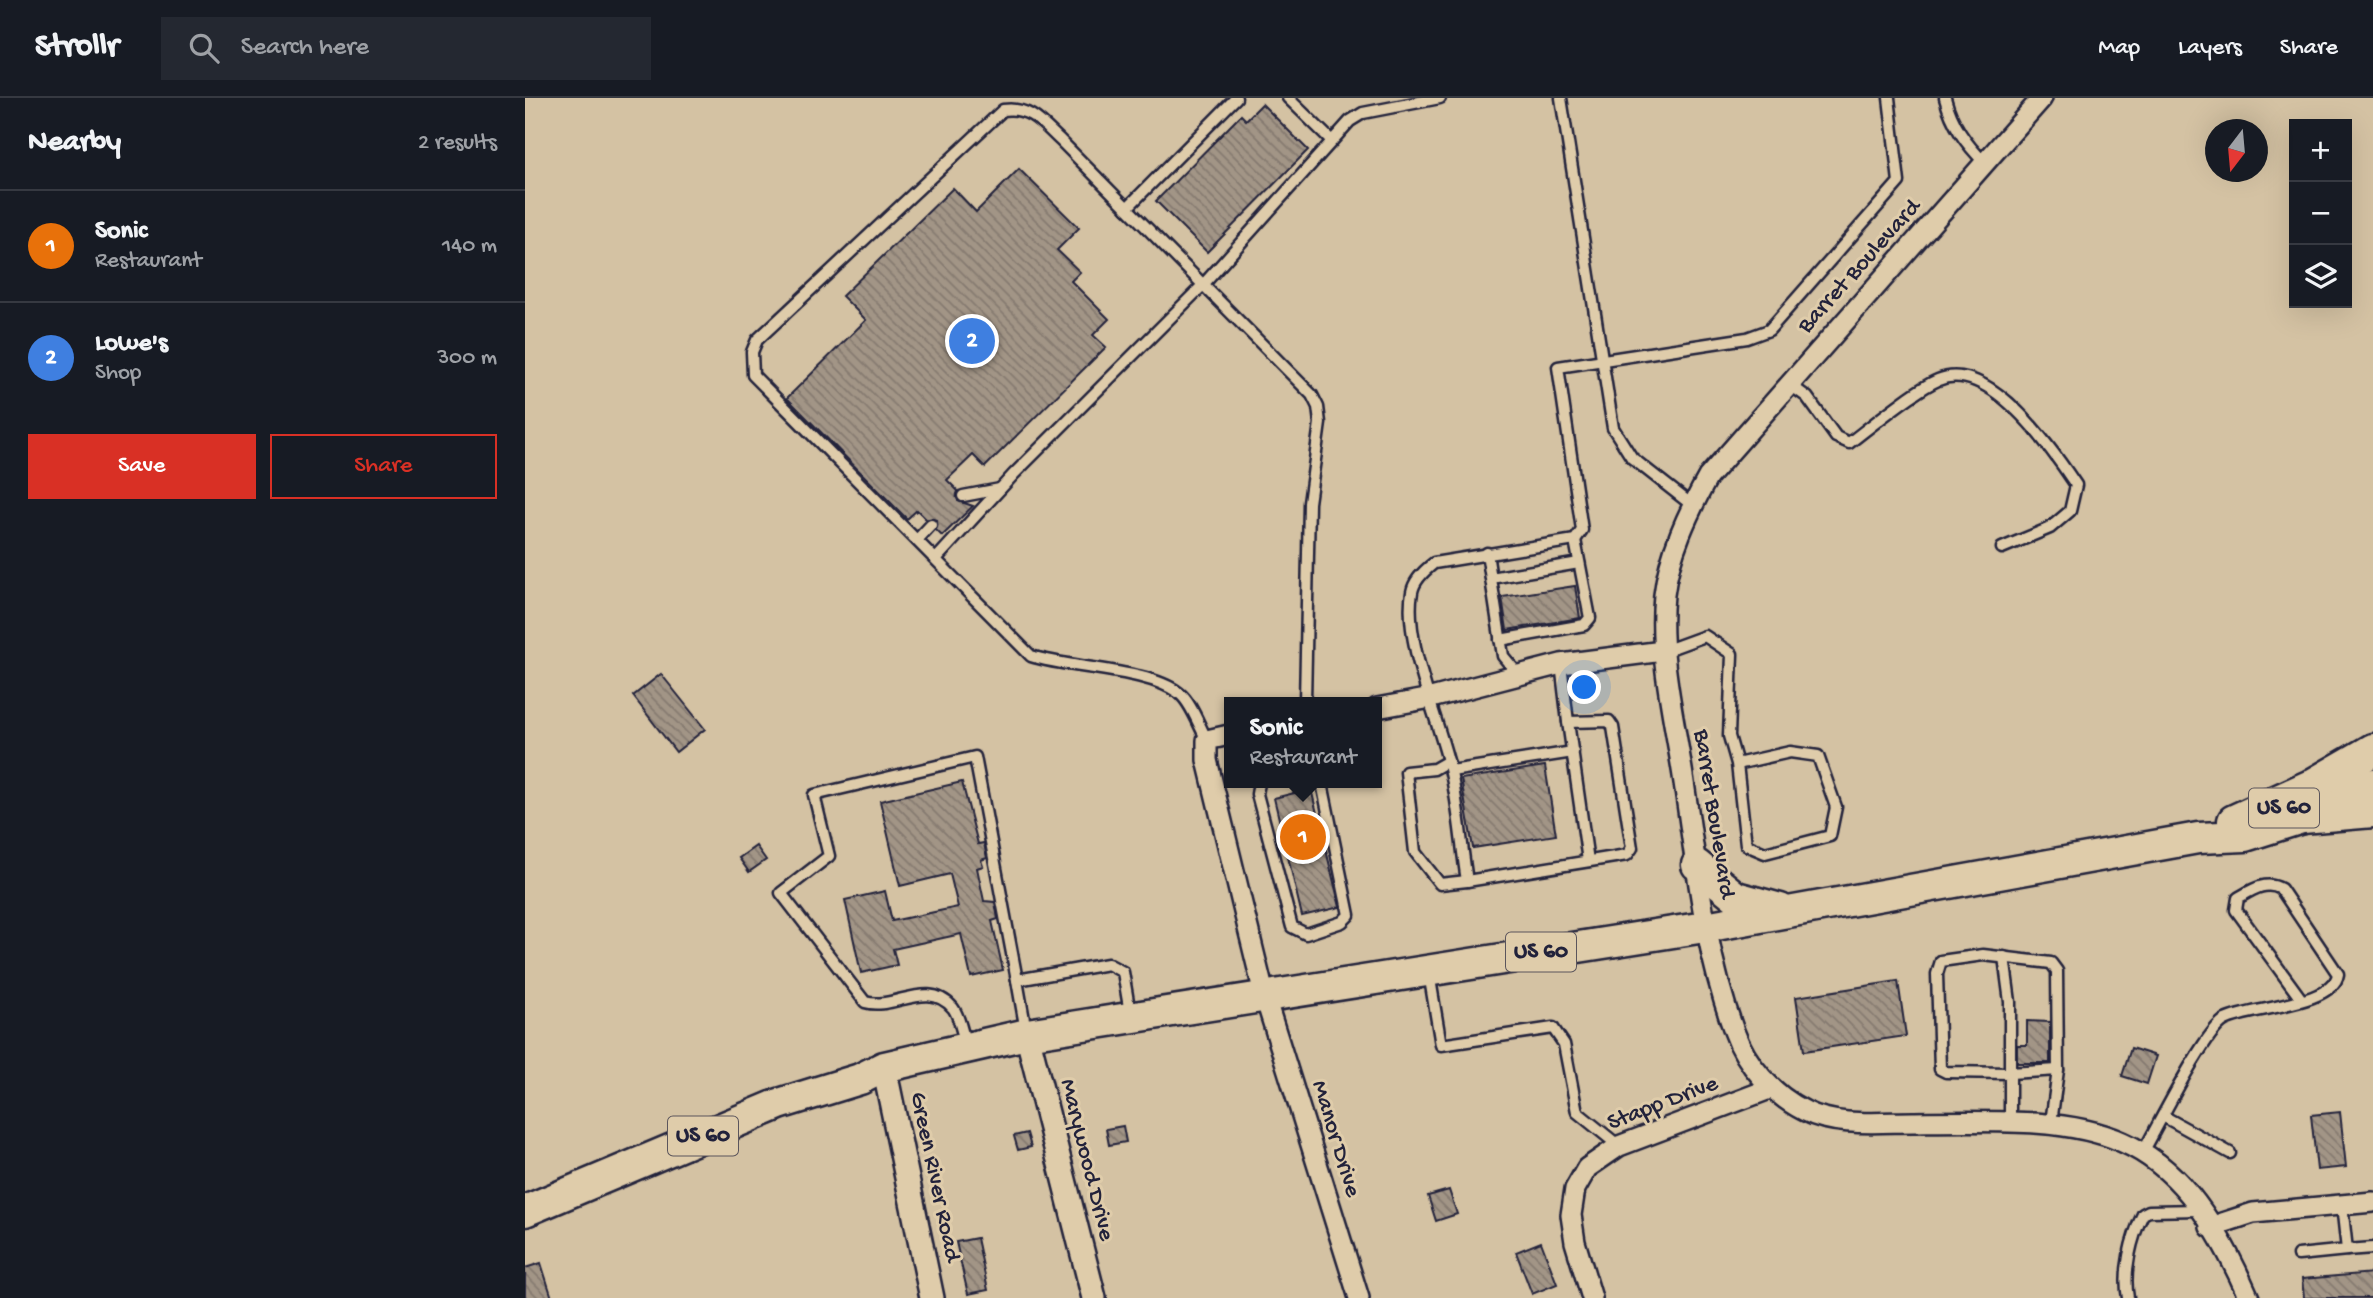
<!DOCTYPE html>
<html lang="en">
<head>
<meta charset="utf-8">
<style>
	:root { --surface:#171b24; --page:#242831; --text:#f1f3f6; --muted:#9ea1a6; --line:#363941; --accent:#d93025 }
	body { margin:0; font-family:"Gochi Hand",sans-serif; background:var(--page); color:var(--text) }
	.controls { position:absolute; right:21px; top:21px; display:grid; overflow:hidden; border-radius:0px; box-shadow:0 7px 28px #0002 }
	.controls button { width:63px; height:63px; display:grid; place-items:center; padding:0; border:0; border-bottom:2px solid var(--line); background:var(--surface); color:var(--text); font:35px sans-serif }
	.compass { position:absolute; left:1680px; top:21px; width:63px; height:63px; border-radius:50%; background:var(--surface); box-shadow:0 7px 28px #0002; rotate:196deg }
	.you { position:absolute; left:1060px; top:590px; width:24px; height:24px; margin:-18px; border:5px solid #fff; border-radius:50%; background:#1a73e8; box-shadow:0 0 0 10px #1a73e833 }
	.badge { display:grid; place-items:center; width:46px; height:46px; border-radius:50%; background:var(--accent); color:#fff; font-size:23px; font-weight:700 }
	.pin { position:absolute; translate:-50% -50%; border:4px solid #fff; box-shadow:0 2px 7px #0006 }
	.popup { position:absolute; left:699px; top:599px; width:158px; height:91px; box-sizing:border-box; display:grid; place-content:center; border-radius:0px; background:var(--surface); filter:drop-shadow(0 2px 5px #0005); font-size:23px; white-space:nowrap; color:var(--muted) }
	.popup b { font-size:26px; color:var(--text) }
	.popup::after { content:''; position:absolute; left:50%; top:100%; margin-left:-14px; border:14px solid transparent; border-top-color:var(--surface) }
	.list { margin:0; padding:0; list-style:none }
	h2 { display:flex; justify-content:space-between; align-items:center; height:91px; margin:0; padding:0 28px; font-size:30px }
	h2 small { font-size:23px; font-weight:400; color:var(--muted) }
	.list li { display:grid; grid-template-columns:46px 1fr auto; gap:21px; align-items:center; box-sizing:border-box; height:112px; padding:0 28px; border-top:2px solid var(--line) }
	.list b { display:block; font-size:26px; white-space:nowrap }
	.list p { margin:0; font-size:23px; white-space:nowrap; color:var(--muted) }
	.list em { font-size:23px; font-style:normal; color:var(--muted) }
	.actions { display:flex; gap:14px; padding:21px 28px }
	.actions a { flex:1; padding:16px 0; border:2px solid var(--accent); border-radius:0px; text-align:center; font-size:24px; color:var(--accent) }
	.actions .main { background:var(--accent); color:#fff }
	.icon { flex:none; width:38px; height:38px; fill:none; stroke:currentColor; stroke-width:2; stroke-linecap:round; stroke-linejoin:round }
	.map { position:relative; flex:none; width:1848px; height:1200px; overflow:hidden }
	header { display:flex; align-items:center; gap:42px; box-sizing:border-box; height:98px; padding:0 35px; background:var(--surface); border-bottom:2px solid var(--line) }
	header strong { font-size:33px }
	nav { display:flex; gap:38px; margin-inline-start:auto; font-size:24px }
	.search { width:490px; height:63px; background:var(--page); display:flex; align-items:center; gap:18px; box-sizing:border-box; padding:0 24px; border-radius:0px; color:var(--muted); font-size:26px }
	main { display:flex }
	aside { flex:1; background:var(--surface) }
	.map>svg:first-child { display:block }
</style>
</head>
<body>
<header>
<strong>Strollr</strong>
<div class="search"><svg class="icon" aria-label="search" viewBox="0 0 24 24"><circle cx="10" cy="10" r="6"/><path d="M15 15l6 6"/></svg>Search here</div>
<nav><a>Map</a><a>Layers</a><a>Share</a></nav>
</header>
<main>
<aside>
<h2>Nearby<small>2 results</small></h2>
<ul class="list">
<li><span class="badge" style="background:#e8710a">1</span><div><b>Sonic</b><p>Restaurant</p></div><em>140 m</em></li>
<li><span class="badge" style="background:#3f7fe0">2</span><div><b>Lowe's</b><p>Shop</p></div><em>300 m</em></li>
</ul>
<div class="actions"><a class="main">Save</a><a>Share</a></div>
</aside>
<div class="map">
<svg width="1848" height="1200" viewBox="0 0 1848 1200">
	<defs>
		<pattern id="building-back-hatch" width="6" height="6" patternUnits="userSpaceOnUse" patternTransform="scale(1.75)"><rect width="6" height="6" fill="#a29586"/><path d="M-1 5l2 2M0 0l6 6M5-1l2 2" fill="none" stroke="#84796f"/></pattern>
	</defs>
	<rect width="100%" height="100%" fill="#d4c2a3"/>
	<filter id="ink" filterUnits="userSpaceOnUse"><feTurbulence type="fractalNoise" baseFrequency=".0143" numOctaves="2"/><feDisplacementMap in="SourceGraphic" scale="14" xChannelSelector="R" yChannelSelector="G"/><feConvolveMatrix kernelMatrix="1 2 1 2 8 2 1 2 1" color-interpolation-filters="sRGB"/></filter>
	<g filter="url(#ink)">
		<g fill="url(#building-back-hatch)" stroke="#22223b" stroke-width="2">
			<path d="M737 6 783 52 682 154 631 103 716 17 721 22Z"/>
			<path d="M494 71 554 130 532 152 555 174 546 183 584 221 568 237 581 249 460 369 448 357 422 382 433 393V403L448 408 417 438 411 432 412 422 401 421 392 412 382 421 262 300 341 222 317 198 428 90 451 114Z"/>
			<path d="M1050 488 1055 520 982 532 977 499Z"/>
			<path d="M136 576 180 631 151 654 108 598Z"/>
			<path d="M1020 668 1031 737 948 750 936 681Z"/>
			<path d="M437 684 453 746 459 745 462 760 456 762 458 768 452 770 459 803 470 804 473 821 467 823 478 872 446 879 436 836 368 851 372 867 336 875 320 802 360 793 367 823 433 809 425 776 375 788 355 703Z"/>
			<path d="M786 691 815 809 777 818 749 700Z"/>
			<path d="M231 748 241 762 224 774 214 760Z"/>
			<path d="M1373 883 1381 938 1279 953 1271 899Z"/>
			<path d="M1502 923 1525 924V965H1492V947H1502Z"/>
			<path d="M1606 950 1631 958 1622 986 1597 978Z"/>
			<path d="M1815 1014 1821 1069 1792 1072 1786 1017Z"/>
			<path d="M598 1028 601 1044 584 1047 581 1031Z"/>
			<path d="M502 1035 506 1049 493 1052 489 1038Z"/>
			<path d="M924 1092 932 1116 911 1123 903 1098Z"/>
			<path d="M452 1140 463 1192 443 1196 431 1144Z"/>
			<path d="M1016 1144 1032 1186 1007 1196 991 1154Z"/>
			<path d="M16 1165 27 1200H0V1170Z"/>
			<path d="M1848 1175V1200H1779L1777 1181Z"/>
		</g>
		<g fill="none" stroke-linecap="round" stroke-linejoin="round">
			<g stroke="#22223b" stroke-width="15">
				<g id="service">
					<path d="M763 0 807 43"/>
					<path d="M1036 0 1088 330 1107 360 1167 407"/>
					<path d="M1420 0C1427 27 1441 46 1460 65"/>
					<path d="M602 110 711 0"/>
					<path d="M1264 286 1282 299 1311 339 1324 345C1345 329 1391 291 1413 282 1464 260 1527 351 1551 387L1545 413 1525 430 1477 450"/>
					<path d="M438 398 475 391"/>
					<path d="M392 442 406 427"/>
					<path d="M962 455 978 558 992 575"/>
					<path d="M411 461 489 376 677 188 825 23 838 15 915 0"/>
					<path d="M966 480 1054 465"/>
					<path d="M975 542 1059 527 1065 520 1050 442"/>
					<path d="M1139 553 1180 538 1207 556 1204 638 1212 666 1221 747 1240 755 1305 738 1311 709 1293 658 1265 654 1212 666"/>
					<path d="M1036 566 1043 624 1084 623 1088 629 1107 750 1102 757 942 783C936 746 934 708 925 671 914 622 878 543 887 494 889 482 900 472 909 465L1050 442 1057 432 1033 269 1222 240 1244 232 1374 84 1364 0"/>
					<path d="M1043 624 1063 763"/>
					<path d="M682 642C674 628 666 604 654 595 623 571 546 571 506 558L228 277 227 254 232 242 478 12C504 8 517 25 535 42L787 297 793 309 795 325 784 405 780 604"/>
					<path d="M923 663 909 671 881 674 890 754 915 786 942 783"/>
					<path d="M926 673 1048 654"/>
					<path d="M734 685 732 696 767 829 781 836 817 824 824 817 797 685"/>
					<path d="M1479 859 1485 904V975L1533 972"/>
					<path d="M904 875 916 947 1028 930 1039 946 1052 1014 1094 1048"/>
					<path d="M501 933 492 882 583 866 598 874 605 915"/>
					<path d="M441 946C437 936 435 919 428 910 403 880 369 913 340 904L256 795 304 758 289 697 450 659 492 882"/>
					<path d="M1638 1018 1705 1055"/>
					<path d="M1485 1023V975L1421 974 1415 971 1412 876 1416 863 1458 857 1526 865 1532 873 1533 972 1526 1025"/>
					<path d="M1618 1054C1632 1030 1680 932 1700 922 1725 909 1808 908 1813 876L1756 791C1741 782 1727 792 1713 800L1711 812 1776 901"/>
					<path d="M1822 1152 1848 1150"/>
					<path d="M1773 1157 1822 1152 1817 1107"/>
					<path d="M1603 1200C1598 1174 1606 1140 1618 1116L1624 1113 1674 1112"/>
				</g>
			</g>
			<g stroke="#22223b" stroke-width="24">
				<g id="minor">
					<path d="M1517 0 1183 379C1163 415 1144 455 1139 497 1133 557 1149 619 1158 678 1171 763 1179 851 1209 933 1221 967 1248 997 1280 1013 1311 1029 1354 1024 1388 1024 1568 1022 1644 1016 1724 1200"/>
					<path d="M852 610 906 600 1036 566 1138 553"/>
					<path d="M704 637 682 642V662L739 896 834 1200"/>
					<path d="M1685 1129 1728 1115 1848 1104"/>
					<path d="M1067 1200 1050 1144 1046 1117 1050 1091 1062 1070 1094 1048 1247 990"/>
				</g>
			</g>
			<g stroke="#22223b" stroke-width="28">
				<g id="tertiary">
					<path d="M502 936 569 1200"/>
					<path d="M359 969 407 1200"/>
				</g>
			</g>
			<g stroke="#22223b" stroke-width="35">
				<g id="primary">
					<path d="M1774 706 1848 686"/>
					<path d="M1172 767 1211 799 1255 811"/>
					<path d="M0 1113 254 1006 335 981 359 969 502 936 1180 829 1673 740 1720 738 1802 712"/>
				</g>
			</g>
			<g stroke="#22223b" stroke-width="37">
				<g id="trunk">
					<path d="M1777 719 1848 713"/>
					<path d="M1709 723 1786 688 1848 652"/>
				</g>
			</g>
			<use href="#service" stroke="#dfccaa" stroke-width="10"/>
			<use href="#minor" stroke="#dfccaa" stroke-width="19"/>
			<use href="#tertiary" stroke="#dfccaa" stroke-width="23"/>
			<use href="#primary" stroke="#dfccaa" stroke-width="30"/>
			<use href="#trunk" stroke="#dfccaa" stroke-width="32"/>
		</g>
	</g>
	<g text-anchor="middle" dominant-baseline="central" stroke-width="6" stroke-linejoin="round" paint-order="stroke">
		<g fill="#dfccaa" stroke="#5b555c" stroke-width="2">
			<rect x="1724" y="690.5" width="70" height="39" rx="5"/>
			<rect x="981" y="834.5" width="70" height="39" rx="5"/>
			<rect x="143" y="1018.5" width="70" height="39" rx="5"/>
		</g>
		<g font-size="23" font-weight="bold" fill="#22223b">
			<text x="1759" y="710">US 60</text>
			<text x="1016" y="854">US 60</text>
			<text x="178" y="1038">US 60</text>
		</g>
		<g font-size="24" fill="#22223b" stroke="#dfccaa">
			<text transform="translate(1335 169) rotate(-48)">Barret Boulevard</text>
			<text transform="translate(1188 716) rotate(81)">Barret Boulevard</text>
			<text transform="translate(1138 1006) rotate(-21)">Stapp Drive</text>
			<text transform="translate(810 1041) rotate(73)">Manor Drive</text>
			<text transform="translate(561 1062) rotate(76)">Marywood Drive</text>
			<text transform="translate(409 1079) rotate(78)">Green River Road</text>
		</g>
	</g>
</svg>
<div class="controls">
<button>+</button>
<button>−</button>
<button><svg class="icon" aria-label="layers" viewBox="0 0 24 24"><path d="M12 4l9 5-9 5-9-5zM3 14l9 5 9-5"/></svg></button>
</div>
<svg class="compass" viewBox="-18 -18 36 36"><path d="M0-13l5 13h-10z" fill="#e53935"/><path d="M0 13l5-13h-10z" fill="#9ea1a6"/></svg>
<div class="you"></div>
<div class="pin badge" style="left:778px;top:739px;background:#e8710a">1</div>
<div class="popup"><b>Sonic</b>Restaurant</div>
<div class="pin badge" style="left:447px;top:243px;background:#3f7fe0">2</div>
</div>
</main>
</body>
</html>
